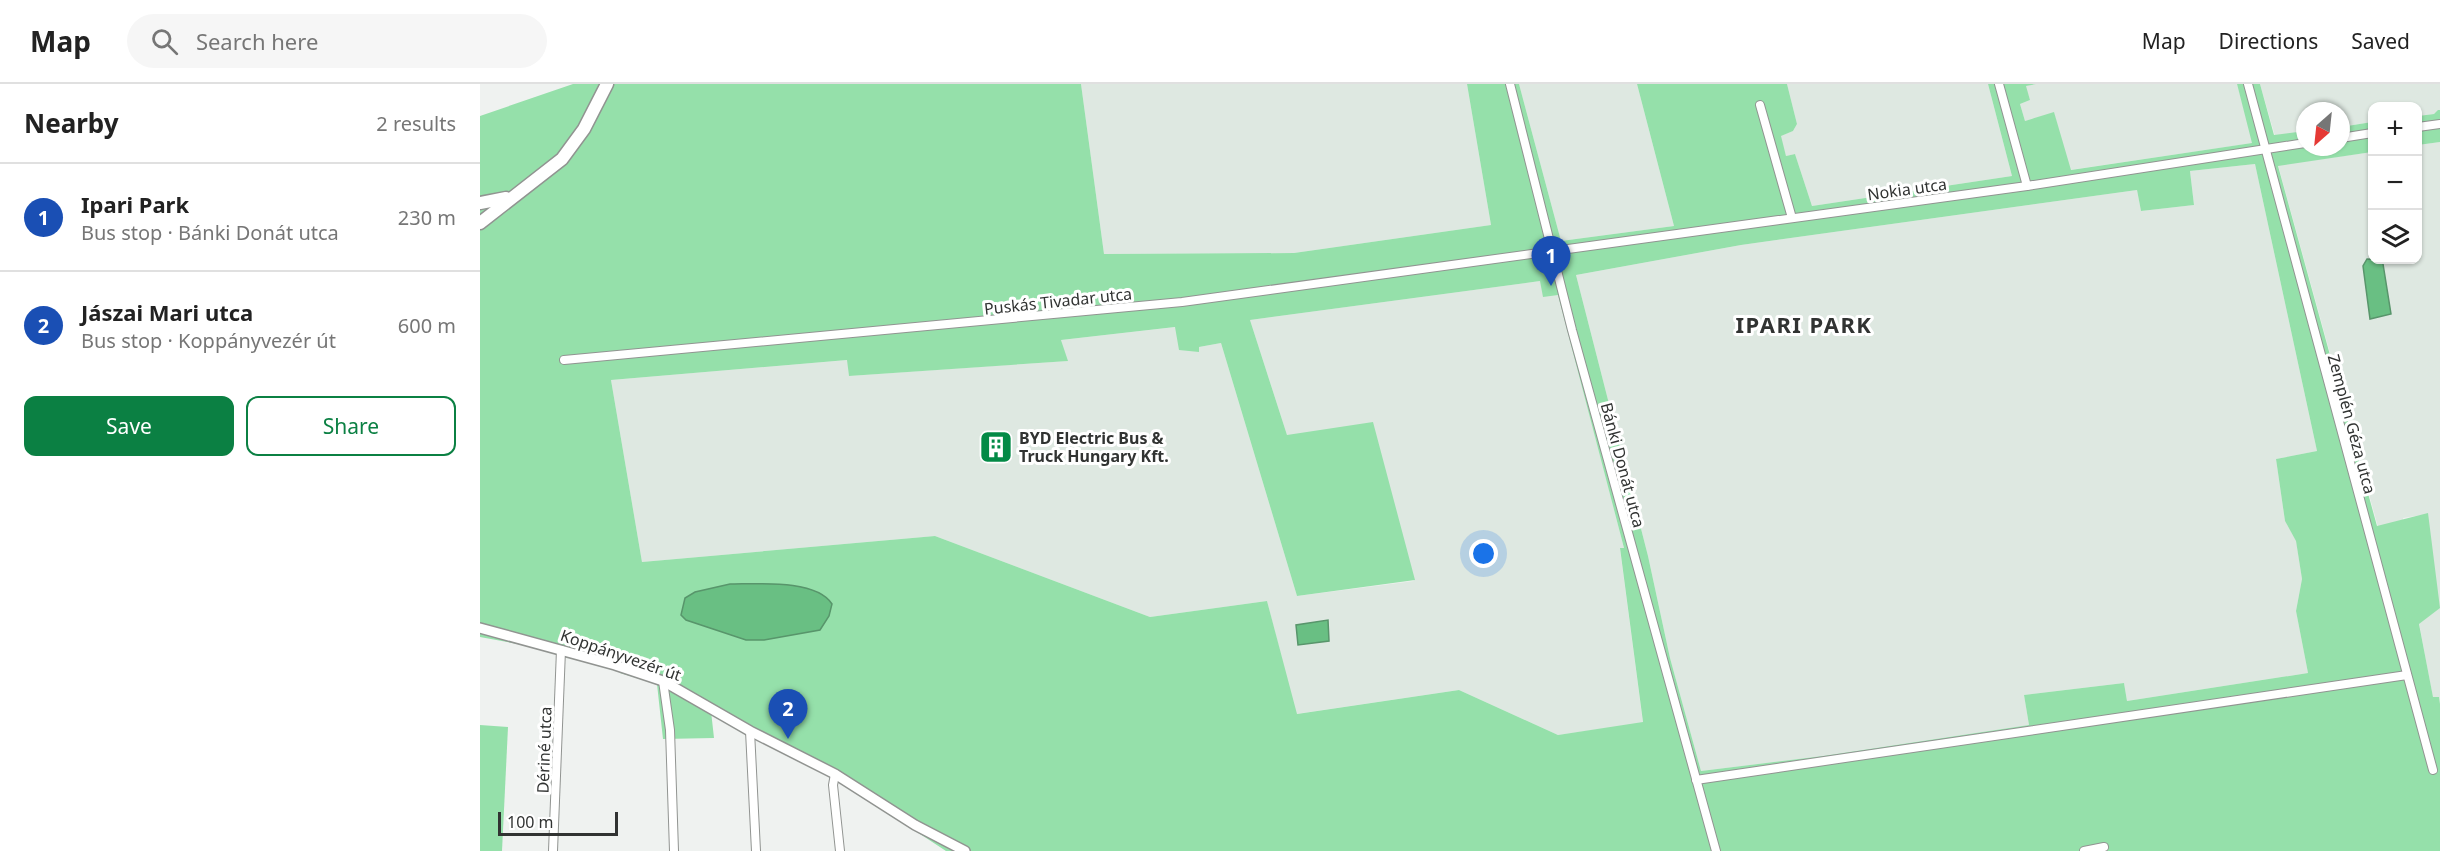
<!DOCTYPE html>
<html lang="en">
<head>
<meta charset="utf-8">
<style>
	:root { --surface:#fff; --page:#f6f6f6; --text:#222; --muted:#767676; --line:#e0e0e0; --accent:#0b8043 }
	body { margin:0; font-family:"Noto Sans",sans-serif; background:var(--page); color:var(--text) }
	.controls { position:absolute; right:18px; top:18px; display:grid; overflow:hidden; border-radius:12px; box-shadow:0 2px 4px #0004 }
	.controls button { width:54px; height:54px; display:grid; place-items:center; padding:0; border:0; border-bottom:2px solid var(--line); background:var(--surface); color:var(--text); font:30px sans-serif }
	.compass { position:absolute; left:1816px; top:18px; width:54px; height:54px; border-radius:50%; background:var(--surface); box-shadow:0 2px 4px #0004; rotate:207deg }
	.scale { position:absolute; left:18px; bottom:15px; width:120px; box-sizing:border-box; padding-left:6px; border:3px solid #313332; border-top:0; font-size:16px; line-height:21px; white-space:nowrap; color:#313332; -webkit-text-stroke:4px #fff; paint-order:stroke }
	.you { position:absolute; left:1004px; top:470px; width:21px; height:21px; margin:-15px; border:4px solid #fff; border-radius:50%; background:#1a73e8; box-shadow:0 0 0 9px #1a73e833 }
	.badge { display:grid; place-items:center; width:39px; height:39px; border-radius:50%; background:var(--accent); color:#fff; font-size:20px; font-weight:700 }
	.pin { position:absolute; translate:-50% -50px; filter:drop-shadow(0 2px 3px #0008) }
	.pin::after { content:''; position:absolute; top:32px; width:21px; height:18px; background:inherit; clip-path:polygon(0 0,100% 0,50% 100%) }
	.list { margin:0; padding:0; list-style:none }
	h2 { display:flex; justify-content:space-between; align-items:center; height:78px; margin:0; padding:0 24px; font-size:26px }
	h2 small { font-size:20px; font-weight:400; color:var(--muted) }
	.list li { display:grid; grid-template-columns:39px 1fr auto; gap:18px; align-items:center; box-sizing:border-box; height:108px; padding:0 24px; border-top:2px solid var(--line) }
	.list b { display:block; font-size:22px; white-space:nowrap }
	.list p { margin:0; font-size:20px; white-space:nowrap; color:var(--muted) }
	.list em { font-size:20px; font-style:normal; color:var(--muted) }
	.actions { display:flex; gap:12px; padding:18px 24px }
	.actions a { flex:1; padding:14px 0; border:2px solid var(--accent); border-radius:12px; text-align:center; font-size:21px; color:var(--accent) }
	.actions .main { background:var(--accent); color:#fff }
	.icon { flex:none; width:33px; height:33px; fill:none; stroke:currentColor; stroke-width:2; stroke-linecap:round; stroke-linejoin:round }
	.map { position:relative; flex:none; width:1960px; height:767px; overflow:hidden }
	header { display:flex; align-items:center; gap:36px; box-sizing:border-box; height:84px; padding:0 30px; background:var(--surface); border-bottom:2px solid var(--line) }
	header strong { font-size:28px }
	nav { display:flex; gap:33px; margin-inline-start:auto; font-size:21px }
	.search { width:420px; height:54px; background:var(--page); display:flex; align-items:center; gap:15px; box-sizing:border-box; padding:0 21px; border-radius:33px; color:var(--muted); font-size:22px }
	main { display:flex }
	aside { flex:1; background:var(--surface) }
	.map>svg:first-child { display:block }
</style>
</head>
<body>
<header>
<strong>Map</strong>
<div class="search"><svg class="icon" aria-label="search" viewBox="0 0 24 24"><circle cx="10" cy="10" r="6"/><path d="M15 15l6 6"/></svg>Search here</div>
<nav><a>Map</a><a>Directions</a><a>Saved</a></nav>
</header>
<main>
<aside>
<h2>Nearby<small>2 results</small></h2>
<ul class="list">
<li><span class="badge" style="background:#1a4fb4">1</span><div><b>Ipari Park</b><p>Bus stop · Bánki Donát utca</p></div><em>230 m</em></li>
<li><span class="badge" style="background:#1a4fb4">2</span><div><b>Jászai Mari utca</b><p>Bus stop · Koppányvezér út</p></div><em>600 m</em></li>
</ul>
<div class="actions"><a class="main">Save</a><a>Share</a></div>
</aside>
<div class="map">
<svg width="1960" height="767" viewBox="0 0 1960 767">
	<rect width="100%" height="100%" fill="#eff2f0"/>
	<g fill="#dee8e1">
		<path d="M601 0H987L1011 141 814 169 624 170Z"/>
		<path d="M1039 0H1157L1194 142 1081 157Z"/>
		<path d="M1307 0H1508L1532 92 1332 122 1315 70 1306 72 1300 52 1313 47 1317 40Z"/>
		<path d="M1556 0H1757L1773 59 1590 86 1574 29 1545 37 1540 20 1550 16 1545 2Z"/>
		<path d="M1780 0H1960V26L1954 30 1938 32V22H1892V38L1861 43V27H1825V47L1795 52Z"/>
		<path d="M1960 58V620L1959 613 1953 614 1939 539 1948 430 1923 434V438L1898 443 1798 81 1892 68V176H1938V61Z"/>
		<path d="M1775 80 1837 367 1796 375 1805 437 1816 456 1822 495 1816 527 1828 589 1647 617 1644 599 1544 611 1549 641 1343 672 1221 687 1190 574 1168 472 1096 191 1261 161 1657 106 1661 127 1714 121 1710 87Z"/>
		<path d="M1060 197 1078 210 1144 464 1140 465 1163 639 1078 651 979 606 816 630 787 517 670 533 455 452 162 478 131 296 368 276 369 292 587 277 581 256 696 243 719 267V263L741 259 817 512 934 497 807 351 770 236Z"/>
	</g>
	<g fill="#95e0aa" fill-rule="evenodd">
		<path d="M93 0H601L624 170 814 169 1011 141 987 0H1039L1081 157 1194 142 1157 0H1307L1317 40 1313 47 1301 52 1306 72 1315 70 1332 122 1532 92 1508 0H1556L1546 2 1550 16 1540 20 1545 37 1574 28 1591 86 1772 59 1757 0H1780L1794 51 1825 47V63H1861V43L1892 38V68L1798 82 1897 442 1948 429 1960 524 1939 540 1953 613H1959L1960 620V767H466L362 699 264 649 231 627 234 654 183 655 177 600 140 589 139 585 91 570 0 553V32ZM1775 80 1837 367 1796 375 1805 437 1816 457 1822 495 1816 527 1828 589 1647 617 1644 599 1544 611 1549 641 1343 672 1221 687 1190 574 1168 472 1096 191 1261 161 1657 106 1661 127 1714 121 1710 87ZM1060 197 1063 213 1078 211 1144 464H1140L1163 638 1078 651 979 606 817 630 787 517 670 533 455 452 162 478 131 296 367 276 369 292 588 277 581 256 695 243 699 266 719 268V263L741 259 817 512 935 496 893 338 807 351 770 236Z"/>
		<path d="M1958 26H1960V58L1938 61V32L1954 30Z"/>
		<path d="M0 641 28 643 22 767H0Z"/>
	</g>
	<g fill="#69bf83" stroke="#58956b" stroke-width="1.5">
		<path d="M1887 175 1901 176 1903 180 1911 230 1890 235 1883 182Z"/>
		<path d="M250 500C277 500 336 495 352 520L349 532 340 546 284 556H266L206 536 201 531 205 514 215 508Z"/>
		<path d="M848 536 849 557 818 561 816 541Z"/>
	</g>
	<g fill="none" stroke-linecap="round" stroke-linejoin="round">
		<g stroke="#919491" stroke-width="10">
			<g id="minor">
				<path d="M1030 0 1092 246 1236 767"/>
				<path d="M1519 0 1547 102"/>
				<path d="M1768 0 1953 686"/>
				<path d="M1280 21 1312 134"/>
				<path d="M1938 43 1960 40"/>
				<path d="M1861 54 1892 49"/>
				<path d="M84 276 702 218 1547 102 1825 59"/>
				<path d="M183 597 190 646 194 767"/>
				<path d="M270 647 276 767"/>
				<path d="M355 690 353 701 360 767"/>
				<path d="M1216 696 1927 591"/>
				<path d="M73 767 81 566"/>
				<path d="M1604 767 1624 763"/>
			</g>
		</g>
		<g stroke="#919491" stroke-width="12">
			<path id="tertiary" d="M0 544 135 581 183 597 270 647 355 690 435 741 485 767"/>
		</g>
		<g stroke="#919491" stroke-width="15">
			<g id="primary">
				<path d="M0 119 26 114"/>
				<path d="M0 139 82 75 104 45 127 0"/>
			</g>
		</g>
		<use href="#minor" stroke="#fff" stroke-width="8"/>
		<use href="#tertiary" stroke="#fff" stroke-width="9"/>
		<use href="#primary" stroke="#fff" stroke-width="12"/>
	</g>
	<defs>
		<g id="building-square" transform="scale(1.725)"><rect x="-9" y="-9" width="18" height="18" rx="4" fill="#038a46" stroke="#fff"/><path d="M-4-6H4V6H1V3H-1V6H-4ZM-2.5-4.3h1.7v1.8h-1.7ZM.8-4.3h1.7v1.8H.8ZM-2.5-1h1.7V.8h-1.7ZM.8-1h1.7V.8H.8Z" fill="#fff"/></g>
	</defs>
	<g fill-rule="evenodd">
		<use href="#building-square" x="516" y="363"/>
	</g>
	<g text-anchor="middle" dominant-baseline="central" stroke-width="6" stroke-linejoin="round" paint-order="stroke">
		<g font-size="16" fill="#313332" stroke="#fff">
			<text transform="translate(1427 105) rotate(-8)">Nokia utca</text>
			<text transform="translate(578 217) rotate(-6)">Puskás Tivadar utca</text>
			<text transform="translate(1872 340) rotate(75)">Zemplén Géza utca</text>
			<text transform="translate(1143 381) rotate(75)">Bánki Donát utca</text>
			<text transform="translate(141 571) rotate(19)">Koppányvezér út</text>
			<text transform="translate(64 666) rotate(-88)">Dériné utca</text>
		</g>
		<g font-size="16" font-weight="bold" fill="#313332" stroke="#fff" text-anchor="start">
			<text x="539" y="354">BYD Electric Bus &amp;<tspan x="539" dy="18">Truck Hungary Kft.</tspan></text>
		</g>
		<g font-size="22" font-weight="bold" letter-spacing="1.5" fill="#313332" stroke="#fff">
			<text x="1324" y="240">IPARI PARK</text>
		</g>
	</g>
</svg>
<div class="controls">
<button>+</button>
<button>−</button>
<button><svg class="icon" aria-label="layers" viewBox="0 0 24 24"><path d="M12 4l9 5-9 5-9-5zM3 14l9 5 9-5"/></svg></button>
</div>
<svg class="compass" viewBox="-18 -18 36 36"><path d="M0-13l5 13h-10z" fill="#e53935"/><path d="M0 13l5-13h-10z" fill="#767676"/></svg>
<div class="scale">100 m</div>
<div class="you"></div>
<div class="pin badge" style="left:1071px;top:202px;background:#1a4fb4">1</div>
<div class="pin badge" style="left:308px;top:655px;background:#1a4fb4">2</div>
</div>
</main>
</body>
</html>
